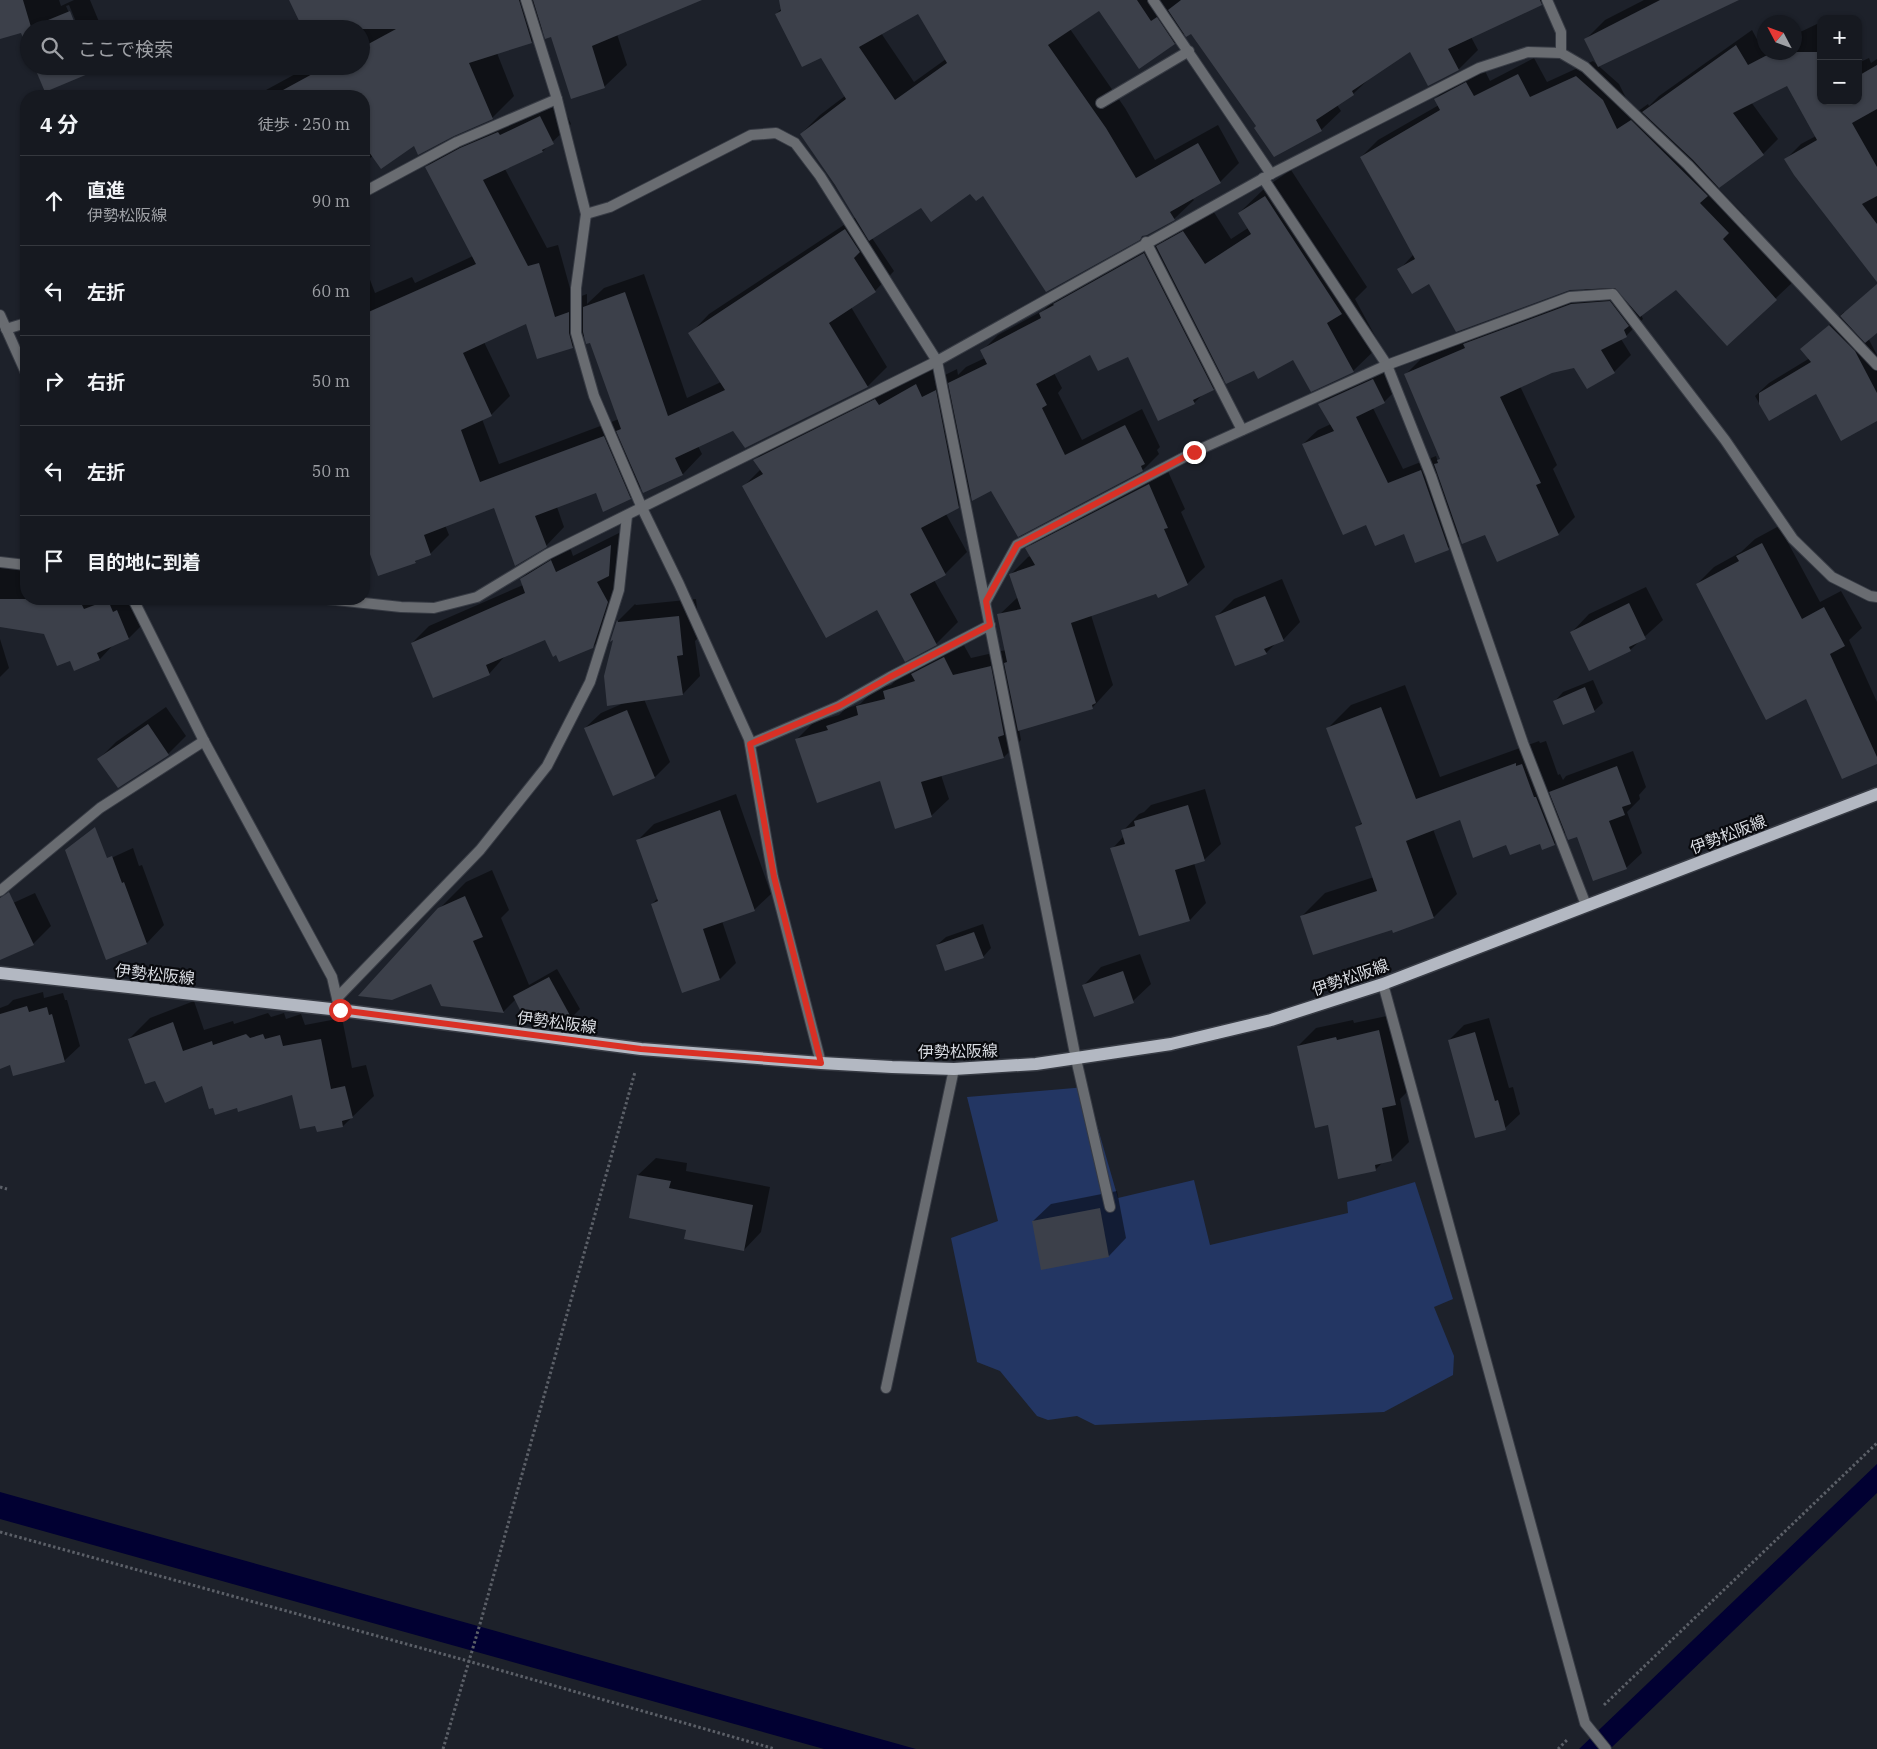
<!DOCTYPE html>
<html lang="ja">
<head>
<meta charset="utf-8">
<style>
	:root { --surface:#161920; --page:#23262d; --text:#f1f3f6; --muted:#9ea0a5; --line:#35383e }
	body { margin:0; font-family:"IBM Plex Serif","Noto Sans JP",serif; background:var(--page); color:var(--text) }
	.controls { position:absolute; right:15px; top:15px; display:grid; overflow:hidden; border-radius:10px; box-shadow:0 1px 4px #0004 }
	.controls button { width:45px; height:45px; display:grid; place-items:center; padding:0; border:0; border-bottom:1px solid var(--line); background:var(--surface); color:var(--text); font:25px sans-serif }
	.compass { position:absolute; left:1757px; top:15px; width:45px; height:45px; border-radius:50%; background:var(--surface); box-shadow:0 1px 4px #0004; rotate:311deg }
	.stop { position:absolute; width:15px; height:15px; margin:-11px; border:4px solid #d93025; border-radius:50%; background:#fff }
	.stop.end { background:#d93025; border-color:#fff; box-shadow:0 1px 5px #0008 }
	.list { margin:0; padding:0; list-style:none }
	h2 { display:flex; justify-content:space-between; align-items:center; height:65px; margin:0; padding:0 20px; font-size:21px }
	h2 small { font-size:16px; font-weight:400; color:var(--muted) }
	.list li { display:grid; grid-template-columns:32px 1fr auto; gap:15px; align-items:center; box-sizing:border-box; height:90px; padding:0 20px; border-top:1px solid var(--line) }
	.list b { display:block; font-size:19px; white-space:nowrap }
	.list p { margin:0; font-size:16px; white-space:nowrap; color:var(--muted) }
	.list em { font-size:16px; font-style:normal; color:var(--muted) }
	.icon { flex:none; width:28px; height:28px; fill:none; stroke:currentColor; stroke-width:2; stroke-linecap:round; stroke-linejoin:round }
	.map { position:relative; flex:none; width:1877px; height:1749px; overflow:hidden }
	.search { position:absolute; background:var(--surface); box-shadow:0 1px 4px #0004; left:20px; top:20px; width:350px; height:55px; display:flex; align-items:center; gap:12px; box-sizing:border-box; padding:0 18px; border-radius:28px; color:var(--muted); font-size:19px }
	.panel { position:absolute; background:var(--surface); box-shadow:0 1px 4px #0004; left:20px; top:90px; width:350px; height:515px; border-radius:20px }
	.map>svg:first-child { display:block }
</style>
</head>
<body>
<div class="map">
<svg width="1877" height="1749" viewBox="0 0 1877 1749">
	<rect width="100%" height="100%" fill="#1d212a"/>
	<path fill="#233663" d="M1086 1087 1118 1198 1194 1180 1210 1245 1348 1213 1347 1202 1415 1182 1453 1299 1434 1307 1454 1356 1453 1375 1384 1412 1095 1425 1077 1416 1048 1420 1037 1416 1000 1371 977 1362 951 1238 998 1221 967 1097Z"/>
	<g fill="#010032">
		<path d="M1877 1464V1493L1610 1749H1579Z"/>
		<path d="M0 1492 916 1749H824L0 1519Z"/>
	</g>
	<g fill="#0007" fill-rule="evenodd">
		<path d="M0 0H59L61 6 74 0H90L102 29H79L69 5 66 6 76 29H29L21 32 0 31Z"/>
		<path d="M290 0H694L617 34 627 65 604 87 552 35 544 29 532 42 497 53 514 96 492 118 414 145 373 156 364 162V96H255L310 66H361V29Z"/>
		<path d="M780 0H1545L1541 4 1471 37 1478 50 1459 69 1428 85 1410 50 1372 76 1353 94 1337 105 1341 111 1321 130 1257 126 1191 32 1185 33 1174 44 1099 9 1070 29 1125 108 1155 160 1218 125 1239 163 1220 182 1192 198 1194 200 1174 219 1147 234 971 192 921 206 872 238 894 271 875 291 851 307 887 367 868 386 734 429 698 446 702 454 683 474 644 492 642 486 630 498 596 492 557 507 564 527 546 546 495 507 445 525 449 535 430 554 419 558 415 562 366 541 364 542V264L375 293 412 277 415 283 473 256 426 167 445 149 559 98 571 124 543 151 505 169 547 248 558 245 573 299 587 294V304L604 288 644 274 687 398 721 382 690 334 709 314 856 217 801 134 820 115 845 96 821 56 776 14 782 8ZM919 12 946 59 914 82 881 33ZM527 322 573 347 585 335 591 342 619 419 499 464 482 419 491 415 510 396 484 342Z"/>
		<path d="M1644 0H1723L1586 39 1605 20Z"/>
		<path d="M1817 24 1819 26 1821 25V101H1858V63L1869 58 1871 63 1877 59V280L1786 159 1801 144 1816 136 1787 84 1751 102 1778 139 1763 154 1718 188 1745 216 1738 222 1793 282 1727 344 1676 288 1641 315 1643 319 1626 336 1621 339 1631 355 1614 372 1588 388 1575 367 1552 372 1520 386 1557 465 1553 469 1575 517 1558 534 1486 533 1460 536 1448 548 1404 532 1366 524 1303 444 1318 430 1331 424 1320 404 1334 389 1388 365 1399 387 1384 402 1373 408 1403 469 1436 456 1438 462 1441 459 1406 374 1422 358 1473 336 1481 328 1586 289 1430 283 1399 270 1414 254 1361 157 1378 140 1439 105 1435 99 1452 83 1483 67 1490 81 1534 58 1547 82 1593 61 1619 84 1634 114 1648 104 1649 106 1659 96 1752 30 1764 52H1794V35Z"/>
		<path d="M1291 170 1367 287 1355 299 1380 345 1353 371 1293 358 1225 378 1213 389 1203 394 1194 403 1129 355 1090 353 1054 373 1062 388 1058 393 1082 440 1142 409 1160 447 1157 450 1159 454 1143 470 1019 535 992 489 972 494 958 507 946 514 967 552 945 574 934 580 958 622 936 644 877 608 743 487 761 469 755 460 776 439 937 363 943 376 957 369 958 375 966 367 985 358 982 351 998 335 1044 310 1057 297 1160 238 1162 242 1184 220 1210 206 1231 239 1248 228 1239 213 1266 187Z"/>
		<path d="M1844 312 1867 336 1877 355V419L1816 392 1769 420 1755 396 1769 383 1810 358 1802 349Z"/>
		<path d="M1166 467 1185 509 1181 512 1205 567 1187 584 1091 615 1113 685 1092 708 1019 729 1021 740 1004 757 941 775 949 799 931 816 881 780 796 740 814 722 839 715 845 709 860 704 875 689 891 685 902 674 917 669 930 656 961 640 971 658 1006 650 999 615 1018 597 1010 575 1028 557 1031 556 1027 549 1044 531Z"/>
		<path d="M1779 526 1820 602 1841 591 1862 628 1849 640 1877 702V762L1806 697 1697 584 1714 567 1741 552 1755 539Z"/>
		<path d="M627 529 626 557 616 567 624 585 610 630 593 647 546 638 506 655 489 674 412 643 429 626 523 585 521 579 539 562 569 544 573 556Z"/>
		<path d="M0 560 26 563V599H134L144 623 129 638 114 644 100 659 74 670 70 659 45 633 0 626Z"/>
		<path d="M1282 579 1300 622 1283 640 1277 642 1266 653 1217 616 1234 599Z"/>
		<path d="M1646 587 1663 620 1630 650 1572 632 1589 614Z"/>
		<path d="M696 599 700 636 695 641 700 676 683 694 644 699 670 762 655 777 585 728 601 713 624 703 615 638 612 639 618 621 635 604 636 605Z"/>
		<path d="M0 639 9 668 0 677Z"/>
		<path d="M1593 680 1603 703 1594 711 1555 701 1563 692Z"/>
		<path d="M1405 685 1440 777 1539 741 1540 743 1546 741 1558 775 1560 774 1563 780 1566 776 1633 751 1646 787 1639 795 1640 799 1627 812 1642 853 1626 868 1578 835 1566 832 1555 844 1543 849 1540 842 1507 844 1460 818 1433 829 1457 894 1434 917 1392 928 1302 916 1325 893 1374 877 1357 827 1362 822 1327 729 1351 705Z"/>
		<path d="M166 707 186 736 168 754 99 759 116 742Z"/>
		<path d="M1205 789 1221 844 1204 860 1194 863 1206 903 1190 920 1140 934 1112 849 1124 836 1123 831 1139 814 1144 812 1151 805Z"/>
		<path d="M736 794 771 894 754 910 722 921 736 963 720 979 652 904 658 898 638 840 654 824Z"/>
		<path d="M133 848 139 866 142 865 164 925 147 943 107 958 96 865Z"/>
		<path d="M492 870 509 910 501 918 529 985 557 969 580 1009 572 1017 523 1013 516 999 503 1012 439 909 466 882Z"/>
		<path d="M35 893 51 926 33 944 0 950V909Z"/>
		<path d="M983 924 991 948 983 957 937 945 946 937Z"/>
		<path d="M1140 954 1151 984 1133 1001 1084 985 1101 967Z"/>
		<path d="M43 992 44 998 63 993 65 1000H67L80 1046 64 1061 11 1063 0 1067V1008L8 1005 13 1000Z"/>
		<path d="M194 1001 204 1030 233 1021 234 1024 268 1013 271 1017 284 1013 286 1019 301 1014 305 1025 342 1018 352 1068 366 1065 374 1096 343 1126 316 1124 293 1093 238 1106 203 1084 155 1079 129 1039 150 1018Z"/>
		<path d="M1396 1014 1413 1086 1400 1099 1409 1142 1391 1160 1384 1161 1375 1170 1298 1046 1316 1028 1353 1020 1354 1023Z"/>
		<path d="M1489 1018 1509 1088 1513 1087 1520 1114 1505 1128 1449 1040 1464 1025Z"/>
		<path d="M656 1158 687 1163 686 1171 770 1187 761 1232 744 1250 688 1228 631 1217 638 1175Z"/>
		<path d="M1117 1191 1126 1238 1109 1256 1033 1221 1051 1204Z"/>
	</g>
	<g fill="#3c404a" fill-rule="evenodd">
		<path d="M0 0H23L31 27 70 11 77 29H29V53L21 33 0 39Z"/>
		<path d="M289 0H519L532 43 469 63 493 119 454 136 418 155 414 146 381 169 364 145V96H272L327 66H361V48L396 29H303Z"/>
		<path d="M533 0H702L592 46 605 88 571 99 551 37 545 39Z"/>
		<path d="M779 0H1137L1151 21 1157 17 1175 44 1139 69 1099 11 1048 45 1106 128 1136 178 1198 143 1221 183 1170 212 1175 220 1147 235 1142 236 1140 240 1046 292 983 196 976 201 970 194 931 222 921 208 869 241 835 185 800 134 846 99 821 58 802 67 775 14 781 11ZM918 14 947 63 895 100 859 47Z"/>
		<path d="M1181 0H1540L1542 5 1448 49 1459 70 1428 86 1410 52 1352 91 1354 95 1316 120 1322 131 1274 157 1254 128 1256 126 1191 34 1186 37 1168 10Z"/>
		<path d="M1660 0H1739L1598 67 1584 39Z"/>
		<path d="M1736 45 1748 65 1773 52H1821V101H1858V76L1877 65V109L1852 123 1877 167V196L1862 204 1877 224V282L1794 175 1784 159 1817 140 1787 86 1733 113 1764 155 1719 188 1693 160 1642 112Z"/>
		<path d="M34 66H93L95 71 45 92Z"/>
		<path d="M1518 74 1530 97 1576 76 1603 100 1617 129 1631 120 1708 196 1700 203 1729 233 1723 239 1777 300 1727 346 1676 290 1640 317 1615 288 1570 290 1456 332 1429 284 1412 294 1397 269 1415 259 1360 157 1440 110 1434 99 1466 82 1474 96Z"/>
		<path d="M540 116 554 144 542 150 543 152 483 180 528 266 539 263 555 317 569 312V333L573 348 537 359 526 324 463 353 492 416 461 430 480 482 604 436 631 499 603 512 596 493 535 516 547 547 515 566 494 508 424 535 431 555 415 561 416 563 378 576 364 538V314L476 264 425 167 460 148 498 132 500 135Z"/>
		<path d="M1265 196 1342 314 1327 323 1354 372 1311 392 1293 360 1258 379 1254 371 1226 384 1156 246 1183 231 1205 264 1251 234 1238 213Z"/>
		<path d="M845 229 860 252 854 258 876 292 829 323 868 387 745 448 733 431 675 458 683 475 643 493 616 431 621 429 590 343 586 344 583 332V307L625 292 668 416 725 390 688 333Z"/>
		<path d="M1144 253 1214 390 1193 400 1195 404 1158 421 1128 357 1098 371 1090 355 1036 384 1047 405 1042 408 1065 455 1125 425 1145 464 1141 466 1143 471 1018 537 991 491 972 501 948 383 987 364 980 350 1041 318 1039 313 1054 305 1053 304Z"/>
		<path d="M1877 284V333L1865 343 1840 316Z"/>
		<path d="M1610 301 1629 326 1624 330 1627 337 1601 350 1615 373 1587 389 1574 368 1552 373 1500 397 1541 483 1536 485 1559 535 1497 562 1485 535 1462 544 1434 464 1438 463 1437 460 1440 459 1404 374 1465 348 1463 344 1571 304Z"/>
		<path d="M1829 325 1855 351 1877 393V421L1841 441 1816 394 1769 421 1759 404V393L1811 362 1800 349Z"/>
		<path d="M1373 379 1385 403 1356 417 1388 483 1421 470 1449 550 1415 563 1404 534 1375 546 1366 525 1343 535 1302 444 1334 431 1318 404Z"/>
		<path d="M916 384 922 397 936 390 959 508 921 528 946 575 910 594 937 645 905 662 877 610 826 638 742 486 763 474 753 460 875 399 879 405Z"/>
		<path d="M1149 484 1168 528 1164 529 1188 585 1158 598 1156 594 1071 623 1096 703 1092 705 1093 709 1018 731 1004 663 1007 662 997 614 1021 609 1009 574 1035 565 1025 548Z"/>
		<path d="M1762 543 1802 619 1824 607 1845 646 1830 654 1877 757V764L1842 779 1806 699 1766 720 1696 584 1739 561 1736 556Z"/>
		<path d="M611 545 609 576 597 582 608 602 593 648 559 662 556 655 553 657 545 640 486 665 490 675 433 698 411 643 525 593 520 579 551 560 556 572Z"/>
		<path d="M1265 596 1284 641 1264 649 1267 654 1235 666 1215 616Z"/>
		<path d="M0 599H79L84 609 108 600 113 612 117 610 129 639 97 653 100 660 74 671 70 661 57 666 44 634 0 627Z"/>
		<path d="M1629 603 1646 639 1629 647 1631 651 1589 671 1570 632Z"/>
		<path d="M679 616 683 655 677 656 683 695 607 706 604 676 613 640 610 642 617 620 618 622Z"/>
		<path d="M944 657 953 675 991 666 1004 735 998 737 1004 758 921 782 932 817 895 829 880 781 817 803 795 739 828 730 826 726 858 715 856 706 885 699 883 691 915 681 911 674Z"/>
		<path d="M1585 687 1595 712 1563 725 1553 701Z"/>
		<path d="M1381 707 1416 799 1516 763V766L1522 764 1534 797H1536L1555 845 1542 850 1540 844 1510 855 1506 845 1473 858 1460 820 1406 841 1434 918 1393 933 1392 930 1313 955 1300 916 1377 891 1355 827 1362 824 1326 728Z"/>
		<path d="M627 710 655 778 613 796 584 728Z"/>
		<path d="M148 724 169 755 118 788 97 759Z"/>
		<path d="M1617 766 1631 804 1622 807 1625 815 1609 821 1627 869 1593 881 1577 837 1568 840 1549 792Z"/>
		<path d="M1188 805 1205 861 1175 870 1190 921 1139 936 1110 848 1125 844 1121 830 1135 826 1134 821Z"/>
		<path d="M720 810 755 911 703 929 720 980 682 993 651 904 658 901 636 840Z"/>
		<path d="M95 827 107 858 112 856 122 883 124 882 147 944 106 960 65 850Z"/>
		<path d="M9 892 34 945 0 960V898Z"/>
		<path d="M465 896 483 937 473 941 504 1013 441 1006 431 984 392 1000 358 996 438 908Z"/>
		<path d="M974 932 984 958 945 971 936 945Z"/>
		<path d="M1123 971 1134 1003 1094 1017 1082 985Z"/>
		<path d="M549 977 572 1019 522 1014 513 996Z"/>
		<path d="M27 1006 29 1012 47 1007 49 1015 52 1014 65 1062 13 1076 10 1065 0 1069V1014Z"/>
		<path d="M173 1022 183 1051 212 1041 213 1045 246 1034 250 1038 263 1034 265 1039 280 1035 283 1046 321 1039 331 1089 345 1086 353 1118 342 1121 343 1127 317 1132 315 1126 300 1129 292 1095 238 1112 237 1108 215 1115 213 1108 209 1109 202 1086 165 1103 155 1081 145 1084 128 1039Z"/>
		<path d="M1379 1030 1396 1105 1382 1108 1392 1161 1375 1165 1376 1171 1338 1179 1328 1125 1315 1128 1297 1046 1336 1037 1337 1040Z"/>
		<path d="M1475 1032 1495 1101 1498 1100 1506 1130 1475 1138 1448 1040Z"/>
		<path d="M637 1175 671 1181 669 1188 753 1205 744 1251 684 1239 686 1230 629 1218Z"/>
		<path d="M1100 1208 1109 1257 1041 1270 1032 1221Z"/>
	</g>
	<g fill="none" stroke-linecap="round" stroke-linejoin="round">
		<g stroke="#373b44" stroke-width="12">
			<g id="service">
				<path d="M1263 178 1387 365 1431 476 1523 743 1586 905"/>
				<path d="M364 192 457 142 557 99"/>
				<path d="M0 315 26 373"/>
				<path d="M6 329 26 323"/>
				<path d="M133 599 204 741 332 977 338 1003"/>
				<path d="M986 601 1017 545 1194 452 1387 365 1570 297 1613 294 1725 440 1793 539 1832 577 1870 596 1877 597"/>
				<path d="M750 744 839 706 890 677 990 625"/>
				<path d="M0 891 100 808 204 741"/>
				<path d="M337 998 480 850 547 766 590 682 619 590 627 516"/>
				<path d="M1076 1059 1110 1207"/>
				<path d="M886 1388 954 1069"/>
			</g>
		</g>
		<g stroke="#373b44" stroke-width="12">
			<g id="minor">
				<path d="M526 0 557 99 586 214 576 288V333L594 396 642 508 679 584 749 739 773 877 821 1063"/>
				<path d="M1153 0 1271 174"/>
				<path d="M1547 0 1561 32V53"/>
				<path d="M1101 103 1189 51"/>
				<path d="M586 214 610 207 751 135 776 133 795 143 820 176 937 361 1076 1059"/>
				<path d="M1146 242 1242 430"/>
				<path d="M0 562 26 565"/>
				<path d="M327 599 401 607 434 608 477 597 548 554 937 361 1271 174 1479 68 1528 52 1561 53 1585 67 1688 165 1877 365"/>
				<path d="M1383 984 1585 1723 1606 1749"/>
			</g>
		</g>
		<g stroke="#373b44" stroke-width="15">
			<path id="primary" d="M0 973 340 1010 641 1049 821 1063 892 1067 954 1069 1036 1064 1171 1044 1271 1020 1383 984 1877 794"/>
		</g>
		<g stroke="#5c6068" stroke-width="3" stroke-dasharray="2.5 2.5" stroke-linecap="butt">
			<path d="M0 1187 7 1189"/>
			<path d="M0 1532 468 1661 775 1749"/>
			<path d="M1604 1705 1877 1443"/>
			<path d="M443 1749 480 1624 635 1072"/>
			<path d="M1558 1749 1568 1739"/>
		</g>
		<use href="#service" stroke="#696c71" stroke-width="10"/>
		<use href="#minor" stroke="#696c71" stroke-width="10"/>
		<use href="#primary" stroke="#b3b8c2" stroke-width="12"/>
	</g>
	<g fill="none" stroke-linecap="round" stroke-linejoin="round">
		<path stroke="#d93025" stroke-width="6" d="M340 1010 641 1049 821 1063 774 877 750 744 839 706 890 677 990 625 986 601 1017 545 1194 452"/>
	</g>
	<g text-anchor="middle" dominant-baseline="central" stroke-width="4.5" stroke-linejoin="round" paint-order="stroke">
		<g font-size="16" fill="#dadde3" stroke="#090a0e">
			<text transform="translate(1728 834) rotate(-21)">伊勢松阪線</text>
			<text transform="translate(155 974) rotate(6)">伊勢松阪線</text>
			<text transform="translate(1350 977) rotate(-19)">伊勢松阪線</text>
			<text transform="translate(557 1022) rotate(7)">伊勢松阪線</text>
			<text transform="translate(958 1051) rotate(-1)">伊勢松阪線</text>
		</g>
	</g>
</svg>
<div class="controls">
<button>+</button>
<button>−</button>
</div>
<svg class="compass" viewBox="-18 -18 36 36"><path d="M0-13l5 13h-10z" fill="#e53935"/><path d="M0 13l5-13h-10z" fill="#9ea0a5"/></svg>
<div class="stop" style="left:340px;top:1010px"></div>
<div class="stop end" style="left:1194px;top:452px"></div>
<div class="search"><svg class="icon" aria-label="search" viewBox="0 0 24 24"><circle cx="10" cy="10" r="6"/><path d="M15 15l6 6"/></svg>ここで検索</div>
<section class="panel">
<h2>4 分<small>徒歩 · 250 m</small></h2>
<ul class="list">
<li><svg class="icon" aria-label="ahead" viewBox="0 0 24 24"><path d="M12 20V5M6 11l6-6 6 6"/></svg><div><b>直進</b><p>伊勢松阪線</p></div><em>90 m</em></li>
<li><svg class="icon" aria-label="left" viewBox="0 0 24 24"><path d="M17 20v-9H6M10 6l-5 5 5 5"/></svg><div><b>左折</b></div><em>60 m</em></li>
<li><svg class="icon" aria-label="right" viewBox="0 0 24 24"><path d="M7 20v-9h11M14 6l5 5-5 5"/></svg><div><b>右折</b></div><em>50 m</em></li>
<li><svg class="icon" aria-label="left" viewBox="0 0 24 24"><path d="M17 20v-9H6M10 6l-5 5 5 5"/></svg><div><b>左折</b></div><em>50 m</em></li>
<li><svg class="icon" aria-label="arrive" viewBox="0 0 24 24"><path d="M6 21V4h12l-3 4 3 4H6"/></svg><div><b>目的地に到着</b></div></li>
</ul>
</section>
</div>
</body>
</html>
